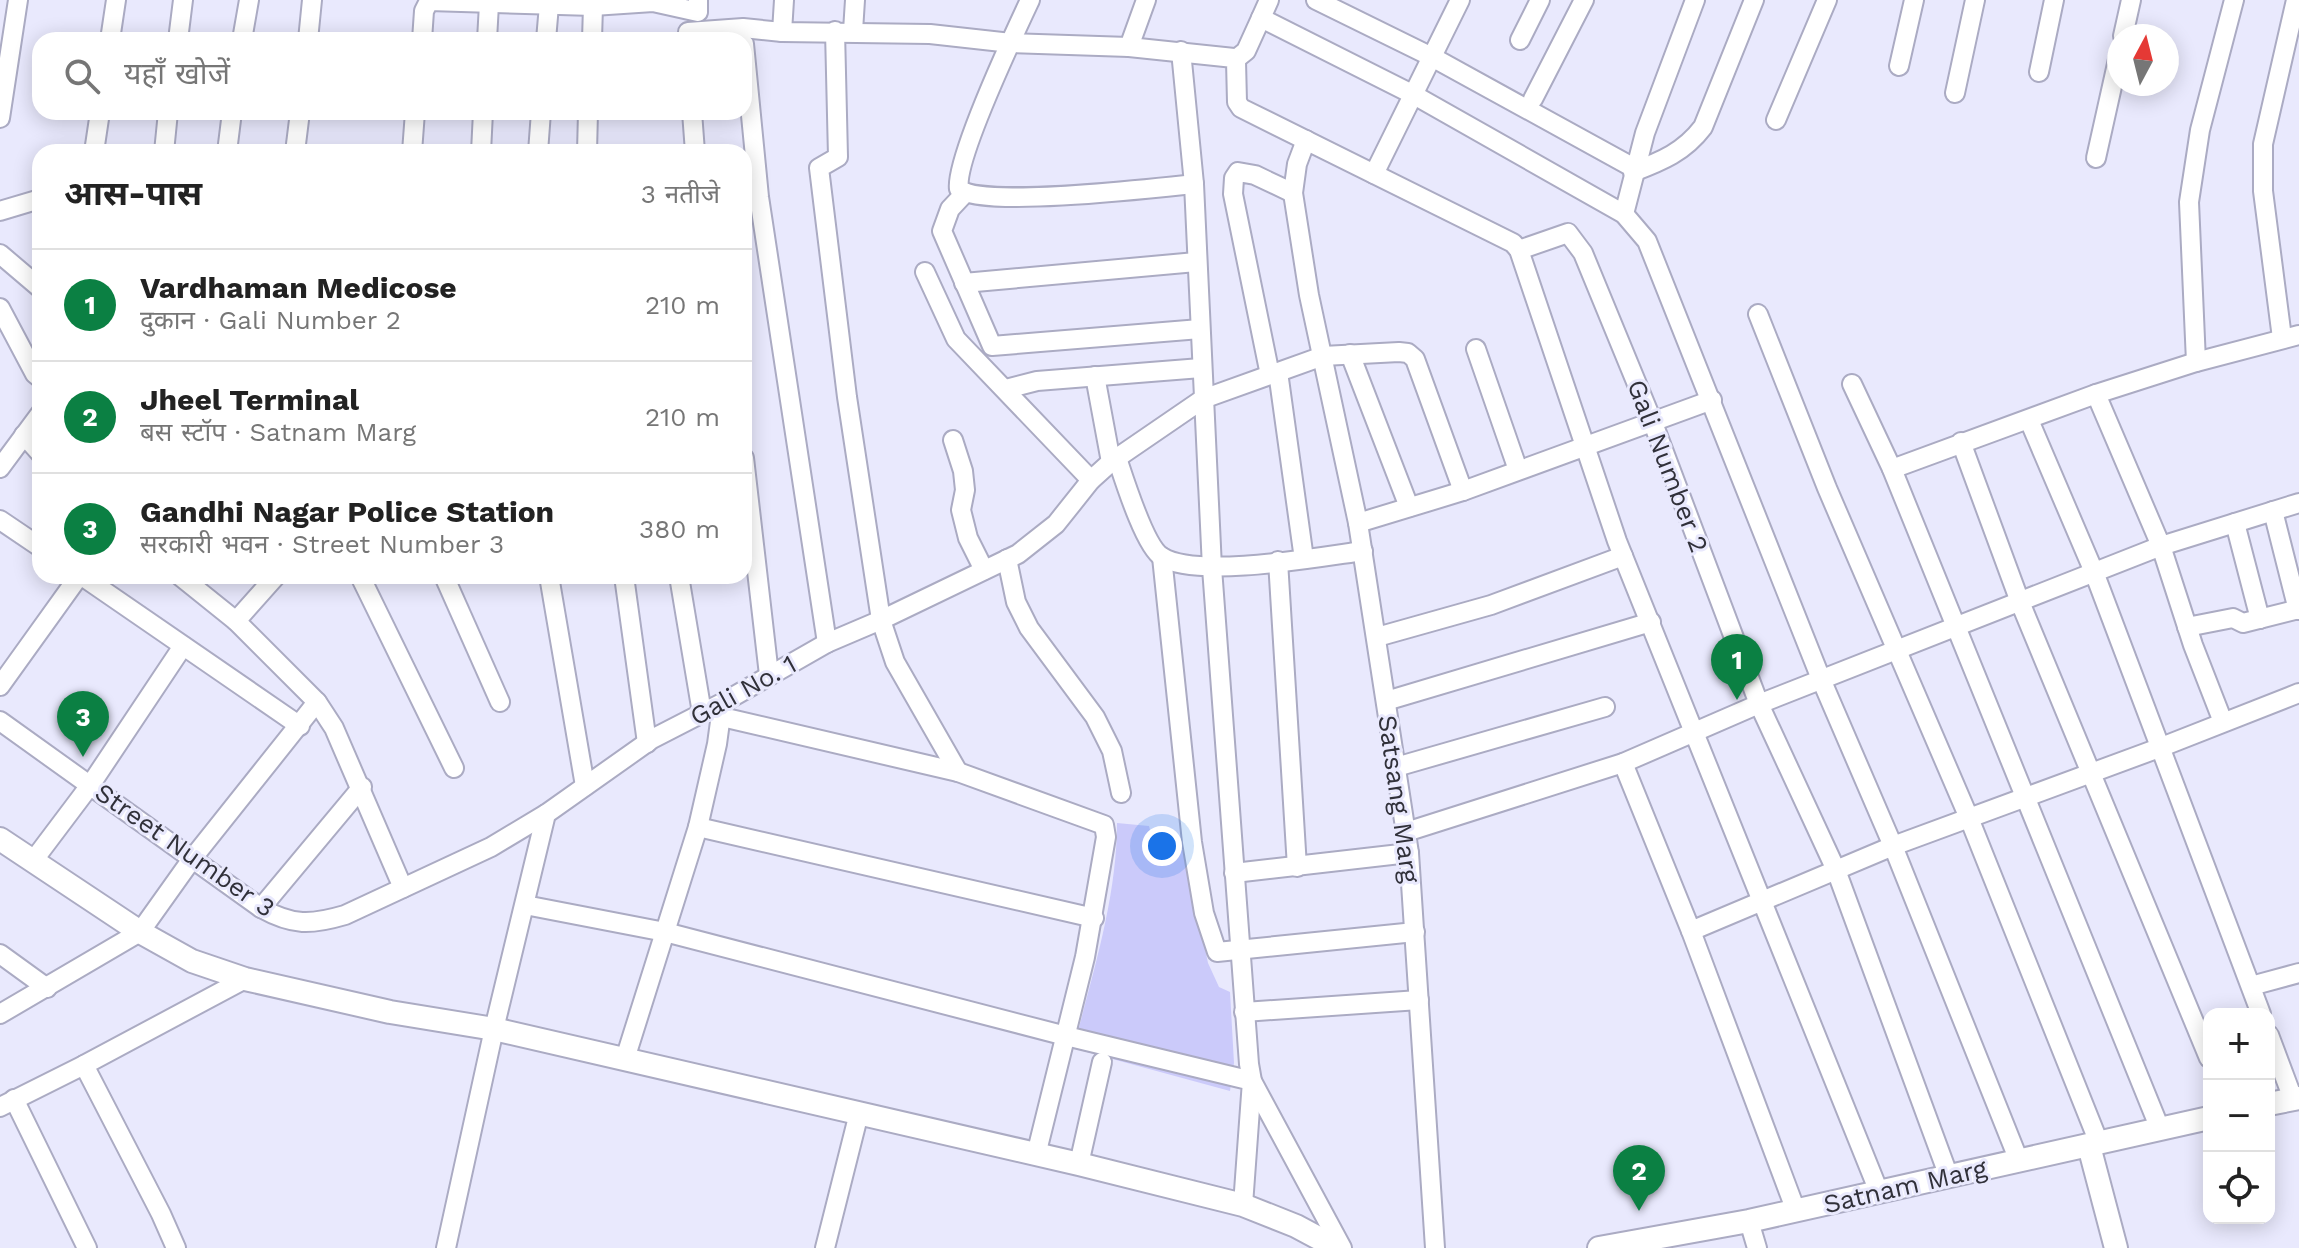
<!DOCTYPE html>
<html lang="hi">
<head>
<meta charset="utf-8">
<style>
	:root { --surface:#fff; --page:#f2f2f2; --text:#222; --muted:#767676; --line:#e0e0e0; --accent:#0b8043 }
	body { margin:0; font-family:"Work Sans","Noto Sans Devanagari",sans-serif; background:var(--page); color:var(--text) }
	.controls { position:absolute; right:24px; bottom:24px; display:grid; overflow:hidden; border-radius:16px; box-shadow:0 4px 20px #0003 }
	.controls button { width:72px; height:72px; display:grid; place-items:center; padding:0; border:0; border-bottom:2px solid var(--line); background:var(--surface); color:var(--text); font:40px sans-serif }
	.compass { position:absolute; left:2107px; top:24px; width:72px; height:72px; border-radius:50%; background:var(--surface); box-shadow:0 4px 20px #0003; rotate:7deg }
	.you { position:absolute; left:1162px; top:846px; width:28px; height:28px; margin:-20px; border:6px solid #fff; border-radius:50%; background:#1a73e8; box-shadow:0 0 0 12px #1a73e833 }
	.badge { display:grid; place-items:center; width:52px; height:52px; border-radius:50%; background:var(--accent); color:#fff; font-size:26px; font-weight:700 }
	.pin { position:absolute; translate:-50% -66px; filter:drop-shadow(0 2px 4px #0008) }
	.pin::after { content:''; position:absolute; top:42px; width:28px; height:24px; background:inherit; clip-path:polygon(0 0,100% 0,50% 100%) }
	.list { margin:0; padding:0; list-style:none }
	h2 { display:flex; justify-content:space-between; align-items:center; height:104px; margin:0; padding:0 32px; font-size:34px }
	h2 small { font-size:26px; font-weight:400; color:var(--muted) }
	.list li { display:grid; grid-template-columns:52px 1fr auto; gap:24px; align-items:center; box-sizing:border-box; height:112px; padding:0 32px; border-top:2px solid var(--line) }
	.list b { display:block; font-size:30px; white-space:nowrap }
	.list p { margin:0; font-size:26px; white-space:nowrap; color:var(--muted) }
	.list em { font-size:26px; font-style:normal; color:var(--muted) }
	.icon { flex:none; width:44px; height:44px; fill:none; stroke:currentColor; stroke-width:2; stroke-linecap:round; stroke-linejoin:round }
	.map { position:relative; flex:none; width:2299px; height:1248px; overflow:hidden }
	.search { position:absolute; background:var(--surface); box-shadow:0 4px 20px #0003; left:32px; top:32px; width:720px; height:88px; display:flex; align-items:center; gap:20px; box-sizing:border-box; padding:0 28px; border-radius:24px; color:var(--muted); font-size:30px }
	.panel { position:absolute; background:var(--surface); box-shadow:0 4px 20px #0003; left:32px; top:144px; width:720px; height:440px; border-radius:24px }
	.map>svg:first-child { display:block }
</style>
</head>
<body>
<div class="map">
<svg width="2299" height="1248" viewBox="0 0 2299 1248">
	<rect width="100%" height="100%" fill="#e9e9fd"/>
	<path fill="#cbcafa" d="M1117 823 1149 826 1155 850H1185L1208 963 1219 987 1230 992 1234 1063 1230 1091 1083 1051 1075 1043C1093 972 1117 897 1117 823Z"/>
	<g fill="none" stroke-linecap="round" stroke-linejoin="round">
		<g stroke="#ababc3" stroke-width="22">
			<g id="minor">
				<path d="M784 0 782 32 930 34 1011 43 1129 47 1234 58 1236 61 1237 102 1241 108 1513 243 1519 250 1617 541 1879 1192"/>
				<path d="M1030 0C1015 32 954 161 959 189 982 208 1156 188 1194 184"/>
				<path d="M1269 0 1261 18 1414 95 1624 214 1647 241 1821 679 1893 846 2019 1161"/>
				<path d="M1316 0 1432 57 1634 168"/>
				<path d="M835 31 838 157 819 168 847 397 881 620 895 662 958 772"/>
				<path d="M853 31 855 0"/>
				<path d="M688 32 743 28 782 32"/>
				<path d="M2123 36 2131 0"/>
				<path d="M110 40 116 0"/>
				<path d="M178 40 183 0"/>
				<path d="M242 40 249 0"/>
				<path d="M308 40 312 0"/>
				<path d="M422 40 424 11 429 1 593 6 653 2 698 12V0"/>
				<path d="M487 40 489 4"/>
				<path d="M546 40 549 5"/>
				<path d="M592 40 593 6"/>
				<path d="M1520 40 1540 0"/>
				<path d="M744 44 759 197 827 643"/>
				<path d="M1129 47 1146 0"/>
				<path d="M1181 51 1194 184 1212 568 1249 1064 1252 1081 1342 1248"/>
				<path d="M1236 59 1246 51 1261 18"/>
				<path d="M1899 66 1914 0"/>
				<path d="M2039 72 2054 0"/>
				<path d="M1955 93 1975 0"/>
				<path d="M1533 99 1584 0"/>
				<path d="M692 112 695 152"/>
				<path d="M0 118 18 0"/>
				<path d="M1776 120 1827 0"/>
				<path d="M1306 140 1297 164 1293 193 1309 295 1358 523 1409 853 1435 1248"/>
				<path d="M94 152 100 112"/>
				<path d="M164 152 168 112"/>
				<path d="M227 152 232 112"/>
				<path d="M295 152 300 112"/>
				<path d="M412 152 415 112"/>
				<path d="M481 152 483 112"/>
				<path d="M538 152 541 112"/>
				<path d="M587 152 588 112"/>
				<path d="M2096 158 2119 55"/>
				<path d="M1633 172C1662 161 1684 152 1703 127L1754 0"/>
				<path d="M1374 174 1460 0"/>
				<path d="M965 193 950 209 942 231 992 346 1200 329"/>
				<path d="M0 211 40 199"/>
				<path d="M1624 214 1645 133 1695 0"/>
				<path d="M1519 250 1568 233 1583 253 1653 423 1759 704 1836 870 1949 1177"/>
				<path d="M0 254 40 288"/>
				<path d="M925 272 956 339 1091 480"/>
				<path d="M964 283 1196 262"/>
				<path d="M0 308 35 374 40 378"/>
				<path d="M1758 314 1827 488 1969 818 2099 1143"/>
				<path d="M2282 338 2263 191V144L2296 0"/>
				<path d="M1476 349 1518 470"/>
				<path d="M1350 354 1409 507"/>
				<path d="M2196 362 2189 202 2200 130 2234 0"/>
				<path d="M1278 372 1304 559"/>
				<path d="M1270 375 1233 194 1234 178 1238 172 1255 175 1293 193"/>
				<path d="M1095 376 1111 462"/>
				<path d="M1852 384 1892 469 2160 1129"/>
				<path d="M1006 389 1037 381 1201 368"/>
				<path d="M2096 394 2196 362 2299 335"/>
				<path d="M2029 420 2094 572 2261 1014"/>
				<path d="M24 435 40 453"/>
				<path d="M953 440 963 471 965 490 961 510 968 538 984 570"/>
				<path d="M1961 442 2020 602 2209 1058"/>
				<path d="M744 458 769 675"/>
				<path d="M1117 458C1124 479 1145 547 1162 557 1198 579 1319 557 1363 551"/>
				<path d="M0 468 40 414"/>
				<path d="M1892 469 2096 394 2161 546 2193 645 2223 722"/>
				<path d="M2273 511 2298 610"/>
				<path d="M0 520 40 547"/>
				<path d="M1358 523 1463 491 1712 400"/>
				<path d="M2235 523 2260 619"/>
				<path d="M1162 557 1192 842 1204 913 1217 952 1415 932"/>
				<path d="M1007 559 1016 602 1029 628 1095 717 1112 751 1121 793"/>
				<path d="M1278 561 1297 867"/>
				<path d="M82 576 300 726"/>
				<path d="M360 576 454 768"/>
				<path d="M444 576 500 702"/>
				<path d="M549 576 585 786"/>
				<path d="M624 576 647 743"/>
				<path d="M679 576 702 713"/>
				<path d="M236 621 276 576"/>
				<path d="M2187 627 2233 618 2243 623 2299 609"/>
				<path d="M1377 637 1491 605 1623 556"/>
				<path d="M0 686 79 576"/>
				<path d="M1386 701 1651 622"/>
				<path d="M317 702 334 728 403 888"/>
				<path d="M722 717 958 772 1104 825 1106 837 1085 957 1036 1155"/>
				<path d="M0 721 261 908C293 926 311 925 345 915L491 847 546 814"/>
				<path d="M1623 763 1691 931 1796 1211"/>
				<path d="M1396 767 1605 707"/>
				<path d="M698 827 1094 918"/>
				<path d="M1406 832 1623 763 1759 704 2161 546 2299 503"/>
				<path d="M33 861 91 784 183 646"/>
				<path d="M1234 873 1409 853"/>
				<path d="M525 905 665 932 1066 1036 1252 1081 1243 1205"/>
				<path d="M261 908 362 787"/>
				<path d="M1691 931 1893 846 2159 748 2299 693"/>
				<path d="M0 954 47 988"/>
				<path d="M2251 986 2299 973"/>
				<path d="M1244 1012 1419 1000"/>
				<path d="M0 1014 140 932 192 859 317 702 236 621 180 576"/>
				<path d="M2269 1035 2293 1099"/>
				<path d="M625 1059 698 827 717 744 722 707"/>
				<path d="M14 1099 87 1248"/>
				<path d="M0 1107 84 1065"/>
				<path d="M1079 1164 1102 1062"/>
				<path d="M1749 1221 1757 1248"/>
				<path d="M176 1248 161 1214 84 1065 245 979"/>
				<path d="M446 1248 494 1029 546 814 652 739 722 703 827 643 881 620 1018 554 1056 524 1091 480 1111 462 1203 399 1323 356 1399 352 1408 353 1415 359 1463 491"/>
				<path d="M825 1248 859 1113"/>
			</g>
		</g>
		<g stroke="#ababc3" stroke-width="26">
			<g id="tertiary">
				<path d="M0 839 140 932 192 961 245 979 390 1012 494 1029 1079 1164 1243 1205 1296 1226 1337 1248"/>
				<path d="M2269 1104 2299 1098"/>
				<path d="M2089 1146 2116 1248"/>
				<path d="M1599 1248 1749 1221 2209 1118"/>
			</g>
		</g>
		<use href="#minor" stroke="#fff" stroke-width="18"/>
		<use href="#tertiary" stroke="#fff" stroke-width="22"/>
	</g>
	<g text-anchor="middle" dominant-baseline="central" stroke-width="6" stroke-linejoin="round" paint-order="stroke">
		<g font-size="26" fill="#31313a" stroke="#e9e9fd">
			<text transform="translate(1668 466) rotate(69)">Gali Number 2</text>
			<text transform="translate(743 690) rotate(-29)">Gali No. 1</text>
			<text transform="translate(1399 799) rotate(82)">Satsang Marg</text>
			<text transform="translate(185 850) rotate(35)">Street Number 3</text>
			<text transform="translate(1905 1186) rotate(-13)">Satnam Marg</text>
		</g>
	</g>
</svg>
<div class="controls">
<button>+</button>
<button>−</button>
<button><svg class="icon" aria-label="locate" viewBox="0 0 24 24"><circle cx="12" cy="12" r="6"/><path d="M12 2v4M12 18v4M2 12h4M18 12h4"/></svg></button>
</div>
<svg class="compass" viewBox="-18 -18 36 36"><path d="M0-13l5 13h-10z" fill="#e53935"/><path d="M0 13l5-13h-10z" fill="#767676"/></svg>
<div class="you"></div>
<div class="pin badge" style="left:1737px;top:700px">1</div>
<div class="pin badge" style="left:1639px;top:1211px">2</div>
<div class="pin badge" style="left:83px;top:757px">3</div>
<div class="search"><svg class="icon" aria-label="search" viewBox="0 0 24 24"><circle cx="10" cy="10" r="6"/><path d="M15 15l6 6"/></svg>यहाँ खोजें</div>
<section class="panel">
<h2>आस-पास<small>3 नतीजे</small></h2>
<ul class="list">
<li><span class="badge">1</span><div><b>Vardhaman Medicose</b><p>दुकान · Gali Number 2</p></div><em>210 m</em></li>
<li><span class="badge">2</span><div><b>Jheel Terminal</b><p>बस स्टॉप · Satnam Marg</p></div><em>210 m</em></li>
<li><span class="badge">3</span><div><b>Gandhi Nagar Police Station</b><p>सरकारी भवन · Street Number 3</p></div><em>380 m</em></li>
</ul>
</section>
</div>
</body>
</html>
